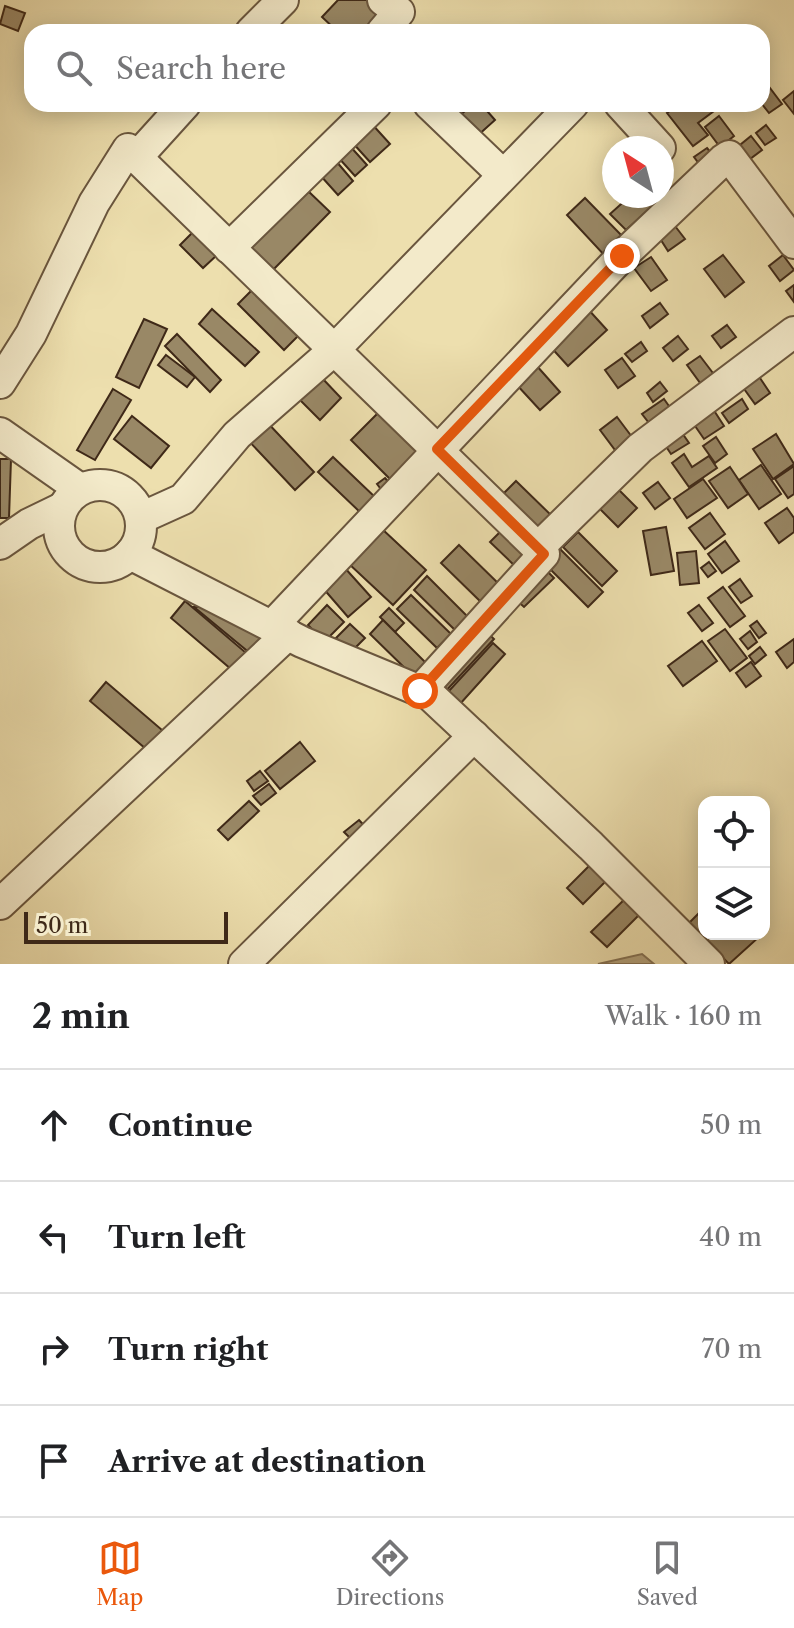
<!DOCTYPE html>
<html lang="en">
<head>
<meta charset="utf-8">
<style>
	:root { --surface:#fff; --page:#f6f6f6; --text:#202124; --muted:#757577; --line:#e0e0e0; --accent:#ea580c }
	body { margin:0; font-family:"Libre Caslon Text",serif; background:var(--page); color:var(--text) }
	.controls { position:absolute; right:24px; bottom:24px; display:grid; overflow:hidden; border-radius:16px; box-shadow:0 4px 20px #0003 }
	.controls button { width:72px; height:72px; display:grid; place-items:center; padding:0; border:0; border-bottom:2px solid var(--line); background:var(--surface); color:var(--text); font:40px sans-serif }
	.compass { position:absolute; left:602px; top:136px; width:72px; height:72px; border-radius:50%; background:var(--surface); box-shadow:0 4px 20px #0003; rotate:324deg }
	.scale { position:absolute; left:24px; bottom:20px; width:204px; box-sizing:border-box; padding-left:8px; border:4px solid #3f2918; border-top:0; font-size:22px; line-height:28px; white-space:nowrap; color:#3f2918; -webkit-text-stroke:6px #f3eaca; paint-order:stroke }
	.stop { position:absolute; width:24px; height:24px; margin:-18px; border:6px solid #ea580c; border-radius:50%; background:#fff }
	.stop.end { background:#ea580c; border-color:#fff; box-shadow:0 2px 8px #0008 }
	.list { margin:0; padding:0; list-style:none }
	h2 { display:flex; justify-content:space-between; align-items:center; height:104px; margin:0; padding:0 32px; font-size:34px }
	h2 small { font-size:26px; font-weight:400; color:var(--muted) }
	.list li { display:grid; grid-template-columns:52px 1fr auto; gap:24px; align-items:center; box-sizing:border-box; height:112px; padding:0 32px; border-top:2px solid var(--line) }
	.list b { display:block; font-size:30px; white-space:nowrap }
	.list em { font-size:26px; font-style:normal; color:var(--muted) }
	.icon { flex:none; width:44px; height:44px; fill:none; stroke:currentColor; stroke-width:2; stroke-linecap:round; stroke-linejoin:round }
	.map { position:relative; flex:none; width:794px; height:964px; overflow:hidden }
	.search { position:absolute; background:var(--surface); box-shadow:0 4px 20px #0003; left:24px; right:24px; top:24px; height:88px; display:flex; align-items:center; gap:20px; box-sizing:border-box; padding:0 28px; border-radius:24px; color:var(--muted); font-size:30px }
	.sheet { height:552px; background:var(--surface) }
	nav { display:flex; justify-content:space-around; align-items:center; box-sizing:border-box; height:112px; border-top:2px solid var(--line); background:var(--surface); font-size:22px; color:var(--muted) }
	nav a { display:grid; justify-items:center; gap:4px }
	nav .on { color:var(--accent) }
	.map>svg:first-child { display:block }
</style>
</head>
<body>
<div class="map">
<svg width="794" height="964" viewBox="0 0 794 964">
	<defs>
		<pattern id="water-waves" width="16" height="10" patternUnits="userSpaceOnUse" patternTransform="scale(2)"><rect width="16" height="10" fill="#b2a17b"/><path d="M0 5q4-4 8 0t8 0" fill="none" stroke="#928364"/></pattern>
	</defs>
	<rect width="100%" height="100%" fill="#eddfae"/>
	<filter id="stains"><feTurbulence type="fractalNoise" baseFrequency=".0025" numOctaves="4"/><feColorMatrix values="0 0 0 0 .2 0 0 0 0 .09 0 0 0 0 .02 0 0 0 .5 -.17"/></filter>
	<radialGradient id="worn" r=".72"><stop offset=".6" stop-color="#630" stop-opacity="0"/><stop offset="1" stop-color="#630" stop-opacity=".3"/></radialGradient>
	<path fill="url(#water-waves)" stroke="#847153" stroke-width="2" d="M642 954 654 964H598Z"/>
	<g fill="#986" stroke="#3f2918" stroke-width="2">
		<path d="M338 0H375L388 13 370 32H338L322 17Z"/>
		<path d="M5 6 25 13 18 31 0 24Z"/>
		<path d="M767 84 782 104 769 113 762 104V87Z"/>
		<path d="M794 91V114L783 100Z"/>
		<path d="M473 104H481L495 120 476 137 458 117Z"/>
		<path d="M679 104H715L718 108 698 123 708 135 693 146 667 113Z"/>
		<path d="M719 116 734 136 720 147 705 127Z"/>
		<path d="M371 123 390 144 370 162 351 141Z"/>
		<path d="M766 125 776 138 765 145 756 133Z"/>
		<path d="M751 136 762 150 750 159 740 145Z"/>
		<path d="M349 145 367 165 355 176 337 156Z"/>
		<path d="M707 148 716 159 703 169 694 157Z"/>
		<path d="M336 161 353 181 338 195 320 175Z"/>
		<path d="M306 189 330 212 269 274 246 251Z"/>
		<path d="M630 196 662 198 626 230 610 214Z"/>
		<path d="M585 198 626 240 607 258 567 215Z"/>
		<path d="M675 226 685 239 668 251 659 237Z"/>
		<path d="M193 232 217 255 203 268 180 245Z"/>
		<path d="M723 255 744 282 725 297 704 269Z"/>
		<path d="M783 255 794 270 780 281 769 266Z"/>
		<path d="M651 257 667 280 651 291 634 268Z"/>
		<path d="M794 285V302L786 291Z"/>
		<path d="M254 288 300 334 284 350 238 304Z"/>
		<path d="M660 303 668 314 650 328 642 316Z"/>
		<path d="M587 308 607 330 568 366 548 344Z"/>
		<path d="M212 309 259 352 245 366 199 324Z"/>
		<path d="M144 319 167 329 139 388 116 377Z"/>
		<path d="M727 325 736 337 721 348 712 336Z"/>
		<path d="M177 334 221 380 210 392 165 346Z"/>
		<path d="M678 336 688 349 673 361 663 348Z"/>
		<path d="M641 342 647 351 632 362 625 354Z"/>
		<path d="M166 355 195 377 187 387 158 365Z"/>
		<path d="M700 356 719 381 706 391 687 365Z"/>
		<path d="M622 358 635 376 618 388 605 370Z"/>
		<path d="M536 365 560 392 540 410 516 384Z"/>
		<path d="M758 375 770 393 755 404 742 386Z"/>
		<path d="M322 378 341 398 320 420 300 400Z"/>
		<path d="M660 382 667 391 653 402 647 393Z"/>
		<path d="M113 389 131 400 95 460 77 450Z"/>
		<path d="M664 399 676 416 656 432 642 414Z"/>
		<path d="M742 399 748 409 729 423 722 413Z"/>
		<path d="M384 407 428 451 395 484 351 440Z"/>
		<path d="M713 409 724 426 704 439 693 423Z"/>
		<path d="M132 416 169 446 151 468 114 439Z"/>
		<path d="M617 417 635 441 618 454 600 430Z"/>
		<path d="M264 419 314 472 295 490 245 437Z"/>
		<path d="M680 430 689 443 671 454 663 442Z"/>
		<path d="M776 434 794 464 773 479 753 449Z"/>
		<path d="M716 437 727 454 715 463 703 446Z"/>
		<path d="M684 454 692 467 709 456 717 468 689 487 672 463Z"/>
		<path d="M333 457 377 499 362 514 318 472Z"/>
		<path d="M0 459H11L9 518H0Z"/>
		<path d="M761 465 781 494 759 509 739 480Z"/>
		<path d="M794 466V494L788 498 775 479Z"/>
		<path d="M730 467 748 494 728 508 709 481Z"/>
		<path d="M385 478 395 490 386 496 377 484Z"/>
		<path d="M703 479 717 498 687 518 674 499Z"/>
		<path d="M516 481 555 519 538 536 499 498Z"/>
		<path d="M658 482 670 498 655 509 643 493Z"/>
		<path d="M617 488 637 508 618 527 598 507Z"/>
		<path d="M787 508 794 518V532L779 543 765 523Z"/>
		<path d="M710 513 725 534 705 549 689 528Z"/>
		<path d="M507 525 531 550 515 566 490 542Z"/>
		<path d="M666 527 674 571 651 575 643 531Z"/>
		<path d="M381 528 426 570 393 605 348 563Z"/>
		<path d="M578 532 617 571 602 586 563 547Z"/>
		<path d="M725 541 739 561 722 573 708 554Z"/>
		<path d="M459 545 501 586 483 604 441 563Z"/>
		<path d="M559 548 603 592 588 607 544 563Z"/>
		<path d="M696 551 699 583 680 585 677 553Z"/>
		<path d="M709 562 716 571 708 577 701 568Z"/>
		<path d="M344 567 371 597 348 617 322 587Z"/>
		<path d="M543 567 554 578 524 607 513 597Z"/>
		<path d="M427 576 470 619 457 632 414 590Z"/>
		<path d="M740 579 752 596 741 603 729 587Z"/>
		<path d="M723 587 745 616 730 627 708 598Z"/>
		<path d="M411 595 451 634 437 648 397 609Z"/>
		<path d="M185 601 252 658 238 675 171 618Z"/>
		<path d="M327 605 344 622 324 642 308 625Z"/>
		<path d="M699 605 713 623 702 631 688 613Z"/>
		<path d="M194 607H202L264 638 251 654Z"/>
		<path d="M389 608 404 623 395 632 380 617Z"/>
		<path d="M383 620 427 664 414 677 370 634Z"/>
		<path d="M757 621 766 633 759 638 750 626Z"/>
		<path d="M350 624 365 638 351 652 336 638Z"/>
		<path d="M481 627 494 639 444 693 432 682Z"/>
		<path d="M725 629 747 658 730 671 708 641Z"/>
		<path d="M750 631 757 642 748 649 740 639Z"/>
		<path d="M794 639V662L787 668 776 652Z"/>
		<path d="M702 641 717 661 683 686 668 666Z"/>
		<path d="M493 643 505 654 460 704 448 692Z"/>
		<path d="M760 647 766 655 755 664 749 656Z"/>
		<path d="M751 662 761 676 746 687 736 673Z"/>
		<path d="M106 682 169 736 153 755 90 701Z"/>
		<path d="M300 742 315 761 280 789 265 771Z"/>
		<path d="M260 771 268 781 254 791 247 781Z"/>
		<path d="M269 784 276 793 261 805 253 796Z"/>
		<path d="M249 801 259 811 228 840 218 830Z"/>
		<path d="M359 820 370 832 356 844 344 832Z"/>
		<path d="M593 862 609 878 583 904 567 888Z"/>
		<path d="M628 896 643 911 607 947 591 932Z"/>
		<path d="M704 908V934L760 936 729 964 689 923Z"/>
	</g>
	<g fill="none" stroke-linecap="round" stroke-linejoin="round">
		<g stroke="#6a563e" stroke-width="34">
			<g id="minor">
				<path d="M251 32 283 0"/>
				<path d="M382 32 399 12 383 0"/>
				<path d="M429 104 503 175"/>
				<path d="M620 104 660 148"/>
				<path d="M137 157 185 104"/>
				<path d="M229 248 376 104"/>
				<path d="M0 383 31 334 94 203 128 149 544 554 420 691"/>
				<path d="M0 433 80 489"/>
				<circle cx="100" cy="526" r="41"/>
				<path d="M141 518 183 499 237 435 334 350 573 104"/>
				<path d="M0 544 29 524 62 508"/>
				<path d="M538 548 640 448 794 332"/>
				<path d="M130 554 302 642 430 695 591 846 709 964"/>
				<path d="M272 626 622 256 723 160 729 156 794 243"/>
				<path d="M0 904 288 634"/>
				<path d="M244 964 474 736"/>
			</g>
		</g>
		<use href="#minor" stroke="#f3eaca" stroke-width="30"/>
	</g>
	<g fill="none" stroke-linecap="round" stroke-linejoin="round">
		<path stroke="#ea580c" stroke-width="10" d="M420 691 544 554 437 449 622 256"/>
	</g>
	<rect width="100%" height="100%" filter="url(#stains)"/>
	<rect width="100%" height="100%" fill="url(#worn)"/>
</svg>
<div class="controls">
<button><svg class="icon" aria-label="locate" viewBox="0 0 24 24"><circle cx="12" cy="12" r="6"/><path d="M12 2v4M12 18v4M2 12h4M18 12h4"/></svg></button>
<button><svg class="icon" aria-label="layers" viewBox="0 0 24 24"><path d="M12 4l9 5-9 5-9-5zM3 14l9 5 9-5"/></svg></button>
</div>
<svg class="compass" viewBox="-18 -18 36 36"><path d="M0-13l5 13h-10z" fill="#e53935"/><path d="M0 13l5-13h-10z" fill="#757577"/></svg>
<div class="scale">50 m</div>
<div class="stop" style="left:420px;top:691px"></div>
<div class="stop end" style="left:622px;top:256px"></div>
<div class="search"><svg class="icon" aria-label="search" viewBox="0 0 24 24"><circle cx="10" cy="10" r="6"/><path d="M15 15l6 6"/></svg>Search here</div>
</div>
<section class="sheet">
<h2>2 min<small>Walk · 160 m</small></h2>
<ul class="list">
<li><svg class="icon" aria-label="ahead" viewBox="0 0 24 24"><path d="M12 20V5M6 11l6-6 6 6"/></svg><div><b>Continue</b></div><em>50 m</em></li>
<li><svg class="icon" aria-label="left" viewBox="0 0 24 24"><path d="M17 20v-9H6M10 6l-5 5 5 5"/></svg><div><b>Turn left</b></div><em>40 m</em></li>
<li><svg class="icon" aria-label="right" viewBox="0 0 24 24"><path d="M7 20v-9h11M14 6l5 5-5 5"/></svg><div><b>Turn right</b></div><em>70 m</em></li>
<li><svg class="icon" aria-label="arrive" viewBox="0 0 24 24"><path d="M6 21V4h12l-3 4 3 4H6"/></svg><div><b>Arrive at destination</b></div></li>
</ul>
</section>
<nav>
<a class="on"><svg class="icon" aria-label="map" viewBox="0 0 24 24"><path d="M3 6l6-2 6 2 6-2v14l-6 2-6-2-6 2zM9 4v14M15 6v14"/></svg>Map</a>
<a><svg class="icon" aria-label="directions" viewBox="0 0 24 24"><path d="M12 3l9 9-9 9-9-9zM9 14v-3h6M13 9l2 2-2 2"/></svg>Directions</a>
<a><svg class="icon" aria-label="saved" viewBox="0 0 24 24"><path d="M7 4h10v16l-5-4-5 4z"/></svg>Saved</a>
</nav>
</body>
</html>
